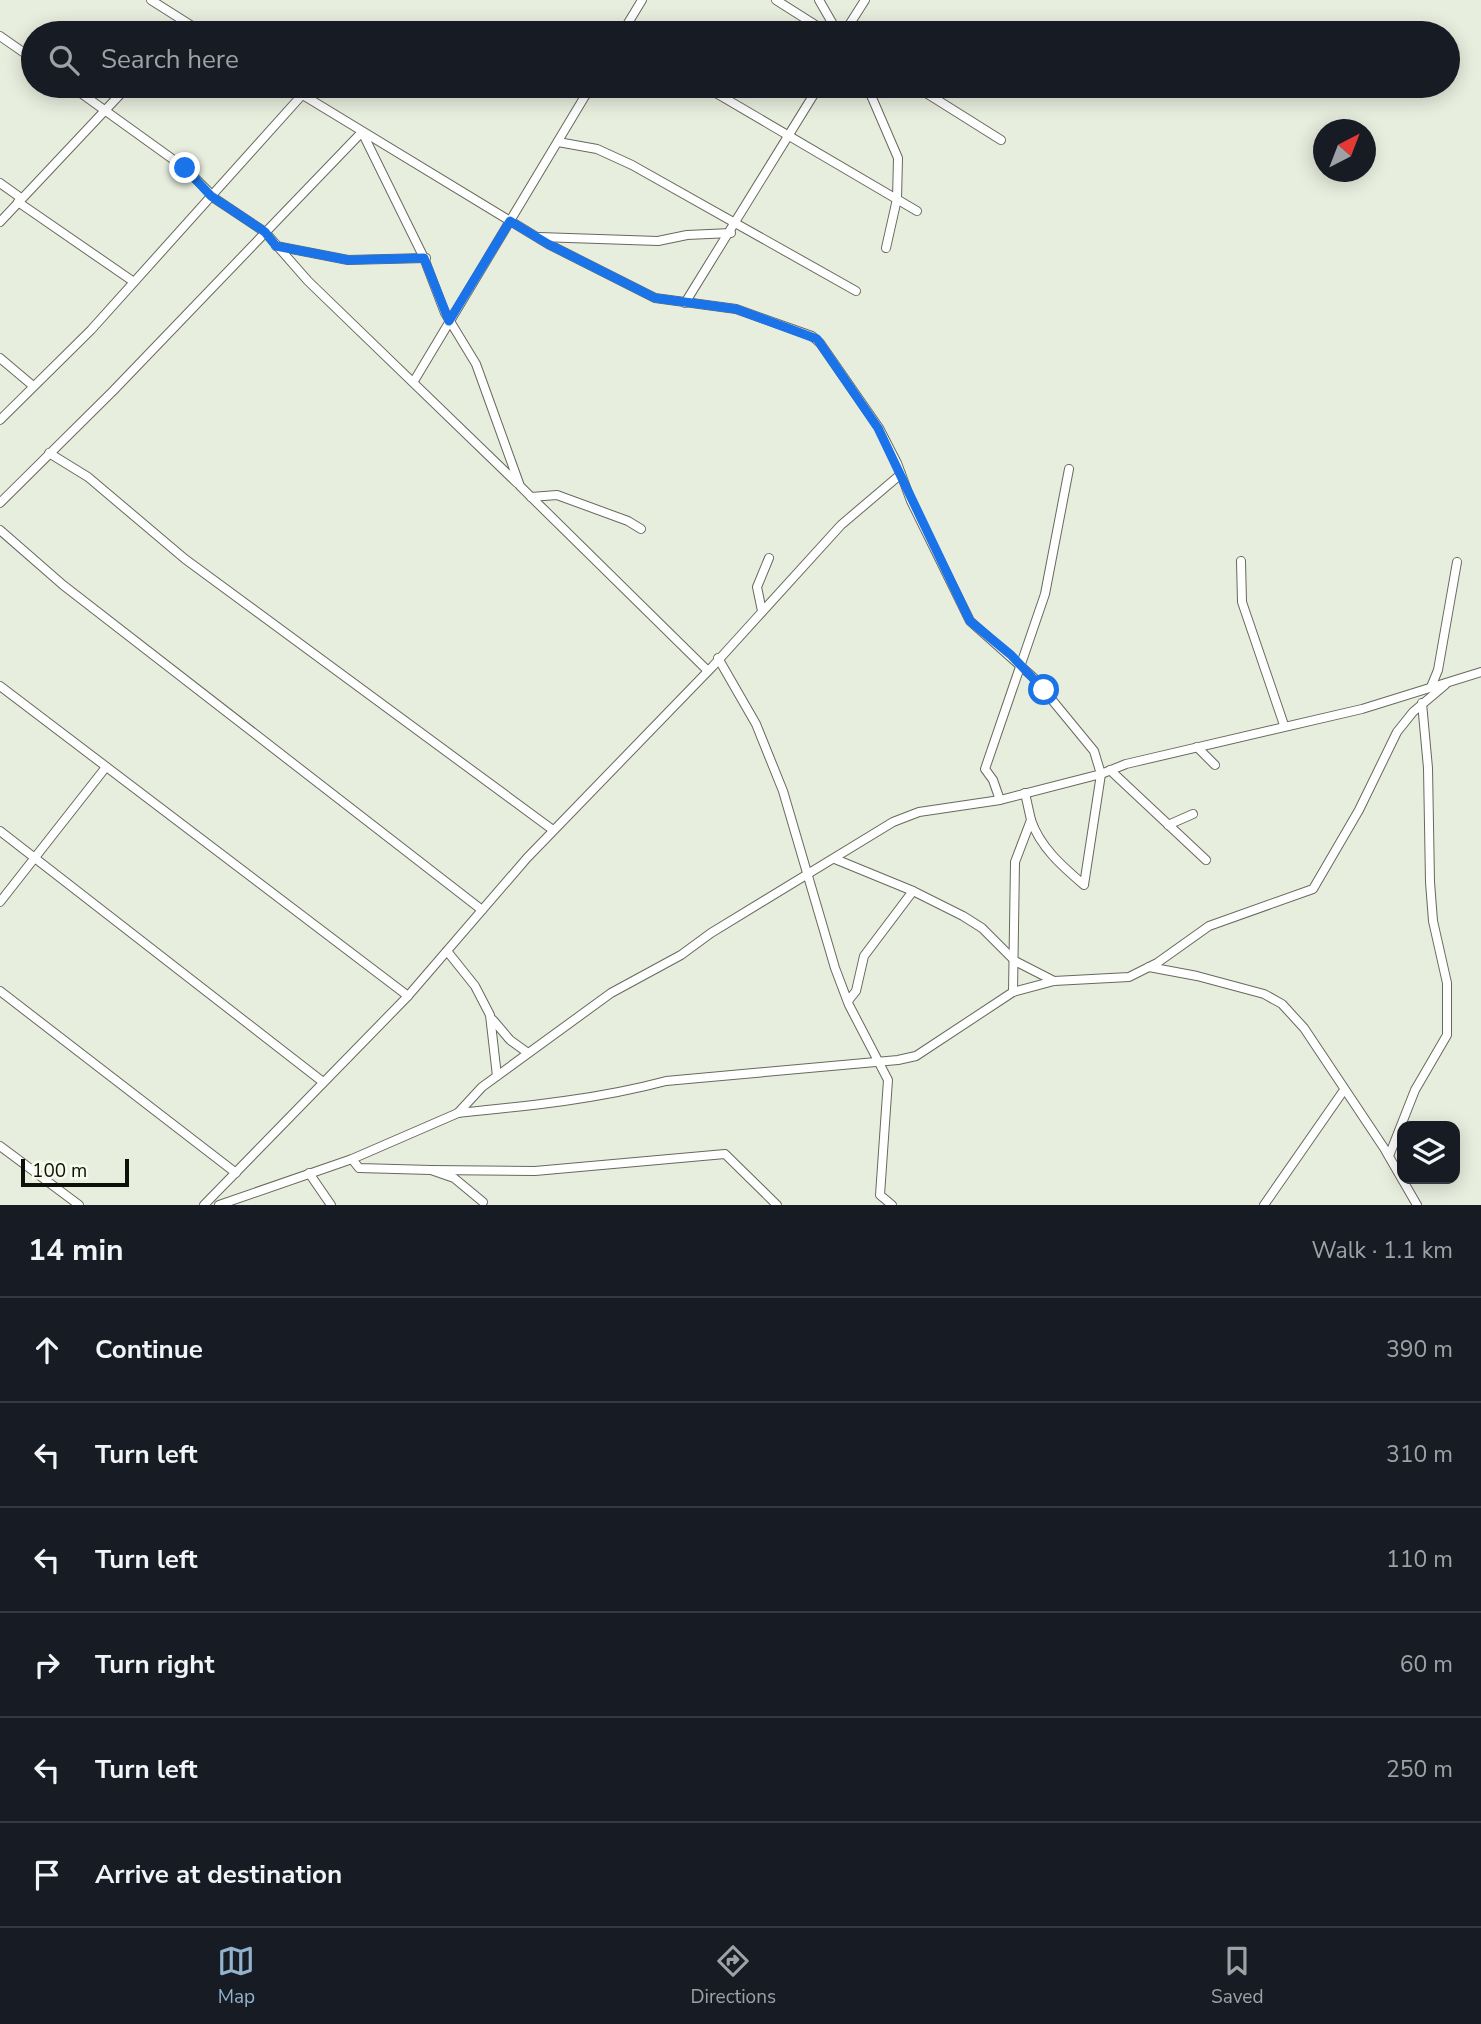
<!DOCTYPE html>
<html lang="en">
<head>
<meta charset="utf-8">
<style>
	:root { --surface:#171b24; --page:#20242c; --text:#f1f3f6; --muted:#9ea1a6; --line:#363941; --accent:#93b3cd }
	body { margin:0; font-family:"Nunito Sans",sans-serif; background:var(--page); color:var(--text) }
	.controls { position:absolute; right:21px; bottom:21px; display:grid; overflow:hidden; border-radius:14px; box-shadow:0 4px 18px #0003 }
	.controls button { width:63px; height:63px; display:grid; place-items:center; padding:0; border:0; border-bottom:2px solid var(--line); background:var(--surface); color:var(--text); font:35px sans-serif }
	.compass { position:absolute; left:1313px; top:119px; width:63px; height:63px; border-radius:50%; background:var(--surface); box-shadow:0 4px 18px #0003; rotate:42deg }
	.scale { position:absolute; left:21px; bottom:18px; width:108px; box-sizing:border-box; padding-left:7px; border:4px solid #0e100a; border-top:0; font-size:19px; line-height:24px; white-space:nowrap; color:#0e100a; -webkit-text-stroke:5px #f6fbeb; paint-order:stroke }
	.stop { position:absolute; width:21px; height:21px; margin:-16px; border:5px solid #1a73e8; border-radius:50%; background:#fff }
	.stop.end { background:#1a73e8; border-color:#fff; box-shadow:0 2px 7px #0008 }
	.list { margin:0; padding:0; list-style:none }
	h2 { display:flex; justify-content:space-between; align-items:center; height:91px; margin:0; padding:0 28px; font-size:30px }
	h2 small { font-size:23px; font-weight:400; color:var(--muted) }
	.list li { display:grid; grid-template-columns:46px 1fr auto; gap:21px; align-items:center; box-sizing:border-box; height:105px; padding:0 28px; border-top:2px solid var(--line) }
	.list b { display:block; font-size:26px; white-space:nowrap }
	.list em { font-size:23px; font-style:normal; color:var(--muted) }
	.icon { flex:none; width:38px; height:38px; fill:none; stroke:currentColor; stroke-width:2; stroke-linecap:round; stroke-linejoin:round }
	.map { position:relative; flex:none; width:1481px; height:1205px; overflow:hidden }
	.search { position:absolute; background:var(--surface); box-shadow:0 4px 18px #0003; left:21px; right:21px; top:21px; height:77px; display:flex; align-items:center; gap:18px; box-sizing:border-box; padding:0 24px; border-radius:38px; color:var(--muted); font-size:26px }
	.sheet { height:721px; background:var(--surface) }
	nav { display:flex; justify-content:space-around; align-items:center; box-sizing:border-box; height:98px; border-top:2px solid var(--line); background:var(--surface); font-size:19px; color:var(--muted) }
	nav a { display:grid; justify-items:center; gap:4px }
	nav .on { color:var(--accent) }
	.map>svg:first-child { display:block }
</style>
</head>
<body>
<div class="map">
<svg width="1481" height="1205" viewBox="0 0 1481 1205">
	<rect width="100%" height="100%" fill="#e8eede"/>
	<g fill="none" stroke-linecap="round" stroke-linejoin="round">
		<g stroke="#666a5c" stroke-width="10">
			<g id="minor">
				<path d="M151 0 203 33"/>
				<path d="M776 0 828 33"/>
				<path d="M819 0 838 33"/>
				<path d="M173 33 183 21"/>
				<path d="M622 33 642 0"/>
				<path d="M844 33 865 0"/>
				<path d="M0 36 33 59"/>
				<path d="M71 86 185 168 212 195"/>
				<path d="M288 86 548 244 655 298 736 309 812 336 820 343 879 428 897 463 911 501 970 621 1034 678 1094 751 1101 774 1084 885C1062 866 1040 847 1031 820"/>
				<path d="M704 86 917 211"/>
				<path d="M867 86 898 158 897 199 886 248"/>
				<path d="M915 86 1001 140"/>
				<path d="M558 142 597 149 632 165 856 291"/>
				<path d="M0 183 21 198"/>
				<path d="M211 196 265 232 308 281 517 483"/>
				<path d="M18 202 134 282"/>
				<path d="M0 222 128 86"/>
				<path d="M539 237 658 241 687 235 731 233"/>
				<path d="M276 246 348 260 426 258"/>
				<path d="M685 303 819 86"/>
				<path d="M0 358 32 385"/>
				<path d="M414 381 591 86"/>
				<path d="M0 420 91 330 302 95"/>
				<path d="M49 453 88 477 185 559 553 830"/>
				<path d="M531 497 557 495 628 521 641 529"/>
				<path d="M0 503 113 391 362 132 424 258 445 313 476 364 520 486 708 671"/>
				<path d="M0 530 63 585 482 910"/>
				<path d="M1241 561 1242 602 1284 725"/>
				<path d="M762 611 757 587 769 558"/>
				<path d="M718 658 756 724 783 791 835 968 849 1005 888 1080 880 1195 892 1205"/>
				<path d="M0 686 408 996"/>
				<path d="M1431 687 1438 670 1457 562"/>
				<path d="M1197 747 1215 765"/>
				<path d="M1110 770 1206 860"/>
				<path d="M1000 800 993 780 985 769 1045 594 1069 469"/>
				<path d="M1168 825 1193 814"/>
				<path d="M0 831 323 1082"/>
				<path d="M835 859 913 891 963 916 982 928 1015 961 1054 981"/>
				<path d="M0 902 106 767"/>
				<path d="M447 951 475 986 490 1015 497 1076"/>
				<path d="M1149 967 1197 976 1264 994 1282 1004 1304 1028 1384 1148 1417 1205"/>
				<path d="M0 991 236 1173"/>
				<path d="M1013 992 1015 862 1031 820 1025 793"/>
				<path d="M848 1001 856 991 864 956 913 891"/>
				<path d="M493 1020 510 1040 528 1053"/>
				<path d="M458 1113C528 1106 599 1099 666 1081L898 1060 916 1056 1013 992 1054 981 1129 977 1157 963 1209 926 1313 889 1359 810 1397 732 1413 712 1445 685"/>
				<path d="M0 1146 79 1205"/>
				<path d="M1389 1156 1415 1090 1447 1035V983L1433 921 1430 882 1428 768 1422 703"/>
				<path d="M352 1159 359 1168 431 1170 454 1178 483 1202"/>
				<path d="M431 1170 535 1171 725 1154 777 1205"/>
				<path d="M309 1173 331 1205"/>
				<path d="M204 1205 408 996 527 858 713 666 841 525 901 474"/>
				<path d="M219 1205 352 1159 458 1113 482 1087 611 993 681 955 711 933 893 822 919 812 1000 800 1101 774 1126 764 1362 709 1481 672"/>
				<path d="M1264 1205 1344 1090"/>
			</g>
		</g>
		<use href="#minor" stroke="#fff" stroke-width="8"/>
	</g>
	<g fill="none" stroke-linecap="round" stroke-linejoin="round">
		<path stroke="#1a73e8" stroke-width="9" d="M185 168 211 196 265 232 276 246 348 260 424 258 449 321 510 221 548 244 655 298 736 309 817 339 878 428 970 621 1011 655 1044 690"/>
	</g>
</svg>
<div class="controls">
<button><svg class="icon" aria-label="layers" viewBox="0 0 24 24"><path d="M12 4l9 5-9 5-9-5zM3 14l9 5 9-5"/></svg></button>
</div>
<svg class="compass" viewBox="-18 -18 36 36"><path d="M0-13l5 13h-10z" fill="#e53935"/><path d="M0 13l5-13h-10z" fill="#9ea1a6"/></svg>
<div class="scale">100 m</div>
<div class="stop" style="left:1044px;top:690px"></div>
<div class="stop end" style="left:185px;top:168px"></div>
<div class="search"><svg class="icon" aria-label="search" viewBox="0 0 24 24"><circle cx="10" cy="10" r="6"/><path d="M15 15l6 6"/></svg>Search here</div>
</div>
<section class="sheet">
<h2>14 min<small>Walk · 1.1 km</small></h2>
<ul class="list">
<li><svg class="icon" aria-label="ahead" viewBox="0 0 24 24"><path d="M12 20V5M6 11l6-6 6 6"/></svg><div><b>Continue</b></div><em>390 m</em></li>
<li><svg class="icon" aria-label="left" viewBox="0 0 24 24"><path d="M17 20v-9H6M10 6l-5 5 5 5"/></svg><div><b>Turn left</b></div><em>310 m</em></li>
<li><svg class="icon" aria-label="left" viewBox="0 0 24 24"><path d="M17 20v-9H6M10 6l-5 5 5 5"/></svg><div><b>Turn left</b></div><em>110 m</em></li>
<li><svg class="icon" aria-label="right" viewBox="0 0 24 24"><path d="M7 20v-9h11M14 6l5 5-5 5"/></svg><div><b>Turn right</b></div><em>60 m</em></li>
<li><svg class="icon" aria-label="left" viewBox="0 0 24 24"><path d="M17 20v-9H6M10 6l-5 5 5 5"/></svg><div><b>Turn left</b></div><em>250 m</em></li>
<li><svg class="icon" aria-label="arrive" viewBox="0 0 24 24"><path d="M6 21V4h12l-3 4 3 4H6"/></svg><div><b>Arrive at destination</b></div></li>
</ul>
</section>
<nav>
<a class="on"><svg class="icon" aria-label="map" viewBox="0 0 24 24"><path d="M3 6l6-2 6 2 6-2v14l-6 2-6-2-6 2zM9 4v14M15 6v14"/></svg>Map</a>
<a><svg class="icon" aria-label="directions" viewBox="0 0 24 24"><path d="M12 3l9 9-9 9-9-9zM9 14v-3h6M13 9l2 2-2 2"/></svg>Directions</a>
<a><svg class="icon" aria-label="saved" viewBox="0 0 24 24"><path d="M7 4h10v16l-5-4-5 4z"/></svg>Saved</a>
</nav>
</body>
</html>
